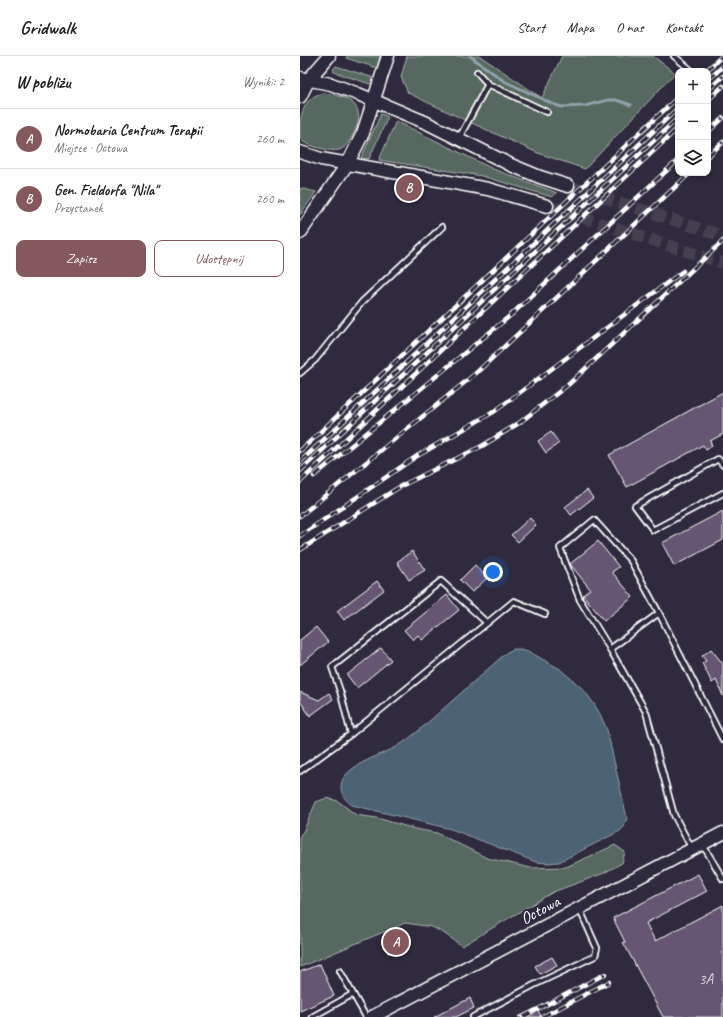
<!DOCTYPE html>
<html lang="pl">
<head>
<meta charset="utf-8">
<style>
	:root { --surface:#fff; --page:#f6f6f6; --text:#222; --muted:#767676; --line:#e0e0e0; --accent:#85585c }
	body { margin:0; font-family:Caveat,sans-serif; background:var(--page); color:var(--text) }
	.controls { position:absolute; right:12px; top:12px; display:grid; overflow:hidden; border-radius:8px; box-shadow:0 2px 6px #0003 }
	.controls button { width:36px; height:36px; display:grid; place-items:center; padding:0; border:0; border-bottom:1px solid var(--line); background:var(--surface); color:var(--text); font:20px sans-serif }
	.you { position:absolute; left:193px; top:516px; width:14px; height:14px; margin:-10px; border:3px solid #fff; border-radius:50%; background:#1a73e8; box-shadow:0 0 0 6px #1a73e833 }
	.badge { display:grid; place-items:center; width:26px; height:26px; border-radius:50%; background:var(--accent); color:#fff; font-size:13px; font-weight:700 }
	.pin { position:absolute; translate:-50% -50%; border:2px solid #fff; box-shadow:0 1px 4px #0006 }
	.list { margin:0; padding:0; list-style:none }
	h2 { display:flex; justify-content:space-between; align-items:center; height:52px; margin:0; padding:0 16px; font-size:17px }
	h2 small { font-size:13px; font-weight:400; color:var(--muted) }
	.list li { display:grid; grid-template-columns:26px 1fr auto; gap:12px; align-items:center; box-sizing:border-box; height:60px; padding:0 16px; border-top:1px solid var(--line) }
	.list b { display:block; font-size:15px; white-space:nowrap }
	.list p { margin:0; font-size:13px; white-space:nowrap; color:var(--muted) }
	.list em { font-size:13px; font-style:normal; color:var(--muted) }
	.actions { display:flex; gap:8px; padding:12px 16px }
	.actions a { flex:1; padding:9px 0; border:1px solid var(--accent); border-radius:8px; text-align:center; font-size:14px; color:var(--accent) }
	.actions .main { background:var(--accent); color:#fff }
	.icon { flex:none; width:22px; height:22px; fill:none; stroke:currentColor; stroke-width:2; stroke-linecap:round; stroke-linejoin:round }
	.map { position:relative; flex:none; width:423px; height:961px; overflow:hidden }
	header { display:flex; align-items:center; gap:24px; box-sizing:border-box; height:56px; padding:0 20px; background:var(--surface); border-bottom:1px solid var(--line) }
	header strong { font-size:19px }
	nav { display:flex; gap:22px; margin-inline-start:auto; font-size:14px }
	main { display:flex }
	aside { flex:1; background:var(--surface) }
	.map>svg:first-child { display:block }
</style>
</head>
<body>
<header>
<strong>Gridwalk</strong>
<nav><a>Start</a><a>Mapa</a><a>O nas</a><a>Kontakt</a></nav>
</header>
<main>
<aside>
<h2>W pobliżu<small>Wyniki: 2</small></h2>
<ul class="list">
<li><span class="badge">A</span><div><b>Normobaria Centrum Terapii</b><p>Miejsce · Octowa</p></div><em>260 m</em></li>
<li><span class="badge">B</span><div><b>Gen. Fieldorfa &quot;Nila&quot;</b><p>Przystanek</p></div><em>260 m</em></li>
</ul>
<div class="actions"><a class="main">Zapisz</a><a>Udostępnij</a></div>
</aside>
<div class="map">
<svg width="423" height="961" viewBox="0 0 423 961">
	<rect width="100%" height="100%" fill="#2f2a3d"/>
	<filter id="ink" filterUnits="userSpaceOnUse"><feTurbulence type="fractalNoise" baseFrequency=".025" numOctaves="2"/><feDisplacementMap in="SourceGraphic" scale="8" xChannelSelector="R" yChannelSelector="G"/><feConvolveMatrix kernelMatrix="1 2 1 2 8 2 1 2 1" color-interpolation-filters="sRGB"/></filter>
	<g filter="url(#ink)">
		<g fill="#566860" stroke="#aab4b0">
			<path d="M47 0H80L77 12 46 2Z"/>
			<path d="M107 0H180L242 42 262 0H353L375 17 285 113 238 97 165 64 108 37 101 21Z"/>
			<path d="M36 10 74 22 72 27 70 28 34 16 33 14Z"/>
			<path d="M23 37C58 41 69 55 48 87 46 90 43 93 39 94 32 96 6 90 1 84 0 81 0 76 0 72 0 57 6 40 23 37Z"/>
			<path d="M81 58 88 61 69 103 61 102Z"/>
			<path d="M96 65 193 113 257 137 252 141 182 120 79 104Z"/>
			<path d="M0 132 16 136 0 159Z"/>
			<path d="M27 742 38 745 56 759 77 762 115 773 137 777 187 802 231 812 266 811 315 789 325 796 322 807 302 818 253 836 162 890 142 876 132 871 105 867 0 911V779L3 776 16 746Z"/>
		</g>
		<path fill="#4b6374" stroke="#93a1ac" d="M214 593H221L228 595 260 613 284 634 294 648 300 658 307 674 327 762 324 771 320 775 259 806 248 807 236 806 151 773 52 749C43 743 38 733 43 723 52 707 82 699 98 690 114 680 128 666 143 653 164 634 186 615 207 596Z"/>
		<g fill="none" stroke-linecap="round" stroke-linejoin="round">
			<path stroke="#93a1ac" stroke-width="3" d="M170 0 204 25 255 49 262 51 285 50 308 44H316L331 49"/>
		</g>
		<g fill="#665773" stroke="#fff">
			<path d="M423 336V378L410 385 412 390 406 394 403 389 327 431 309 399Z"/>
			<path d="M251 376 259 387 246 397 238 385Z"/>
			<path d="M287 434 293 442 271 459 265 451Z"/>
			<path d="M423 455V484L374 510 362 487Z"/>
			<path d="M230 462 236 469 218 486 211 479Z"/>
			<path d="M298 485 319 511 312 516 333 541 304 565 283 539 290 533 270 508Z"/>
			<path d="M112 495 125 514 109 524 97 506Z"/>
			<path d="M175 509 187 522 172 536 160 524Z"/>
			<path d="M77 525 84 534 44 564 37 555Z"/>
			<path d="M147 539 159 554 122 584 118 579 113 584 104 574Z"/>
			<path d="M16 571 28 586 0 609V584Z"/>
			<path d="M81 592 91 604 57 632 47 619Z"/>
			<path d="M411 593 423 608V640L416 624 412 627 402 607 406 605 402 600Z"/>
			<path d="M0 636 19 644 29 637 33 643 10 660 0 645Z"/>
			<path d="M398 818 407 835 346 867 355 885 423 849V961H363L323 886H325L313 862Z"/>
			<path d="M106 874 111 885 107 887 108 889 88 897 83 884Z"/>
			<path d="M252 901 257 909 240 918 235 910Z"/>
			<path d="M20 908 34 940 0 955V916Z"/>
			<path d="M170 942 174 952 156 961H134Z"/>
			<path d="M237 952 241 961H218Z"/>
		</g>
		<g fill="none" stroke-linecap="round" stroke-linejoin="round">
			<g stroke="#443f50" stroke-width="12" stroke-dasharray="12 6" stroke-linecap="butt">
				<path d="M268 130 423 180"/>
				<path d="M247 150 423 207"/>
			</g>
			<g stroke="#fff" stroke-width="8">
				<g id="lane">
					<path d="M374 0 392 15"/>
					<path d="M177 16 188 28 247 56"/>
					<path d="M159 82 188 28"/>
					<path d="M0 317 15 304 62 246 142 171"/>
					<path d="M423 409 418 403 335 450 353 474 423 437"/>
					<path d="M187 567 214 545 245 558"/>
					<path d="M310 593 280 544 260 492 294 464 331 505 359 557"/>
					<path d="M0 715 51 678 187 567 141 525 32 611 41 638 51 678"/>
					<path d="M403 789 423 823"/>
					<path d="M392 793 374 759 346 656 310 593 359 557 423 684"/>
					<path d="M53 938 66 961"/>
					<path d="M12 961 53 938 40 915"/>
					<path d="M173 961 234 929 295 900 297 892 280 854"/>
				</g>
			</g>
			<g stroke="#fff" stroke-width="15">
				<g id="secondary">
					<path d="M0 22 31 28 58 38 127 67 211 109 240 121 268 130"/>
					<path d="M0 41 9 23 29 0"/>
					<path d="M0 96 21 103 188 133 247 150"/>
					<path d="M0 177 48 107 63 77 88 0"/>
					<path d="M72 961 423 777"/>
				</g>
			</g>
			<use href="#lane" stroke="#2f2a3d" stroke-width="4.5"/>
			<use href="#secondary" stroke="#2f2a3d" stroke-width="12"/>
			<g stroke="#fff" stroke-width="4.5">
				<g id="rail">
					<path d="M406 15 422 0"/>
					<path d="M408 24 423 10"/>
					<path d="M408 34 423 20"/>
					<path d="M408 44 423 30"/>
					<path d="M408 76 423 62"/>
					<path d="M408 100 423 86"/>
					<path d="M0 395 378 41"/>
					<path d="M0 406 378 52"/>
					<path d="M0 415 378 62"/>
					<path d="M14 420 211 259 378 104"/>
					<path d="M0 426 378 72"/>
					<path d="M0 460 175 318 390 117"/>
					<path d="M0 480 117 400 195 355 383 215"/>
					<path d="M0 494 101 430 182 390 219 367 269 328 423 185"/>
					<path d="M223 961 305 918"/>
					<path d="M242 961 309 926"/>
				</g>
			</g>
			<use href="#rail" stroke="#2f2a3d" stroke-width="3" stroke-dasharray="9" stroke-linecap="butt"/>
		</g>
	</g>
	<g text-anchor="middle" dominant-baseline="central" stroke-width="4" stroke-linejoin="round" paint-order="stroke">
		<g font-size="15" fill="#d9d5dc">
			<text x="406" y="923">3A</text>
		</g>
		<g font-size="17" fill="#fff" stroke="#2f2a3d">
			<text transform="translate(240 854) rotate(-28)">Octowa</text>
		</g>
	</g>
</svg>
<div class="controls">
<button>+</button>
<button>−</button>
<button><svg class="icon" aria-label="layers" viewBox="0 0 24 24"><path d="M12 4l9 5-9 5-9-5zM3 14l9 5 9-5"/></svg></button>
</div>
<div class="you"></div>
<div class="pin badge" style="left:96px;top:886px">A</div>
<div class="pin badge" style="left:109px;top:132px">B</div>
</div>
</main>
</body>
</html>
